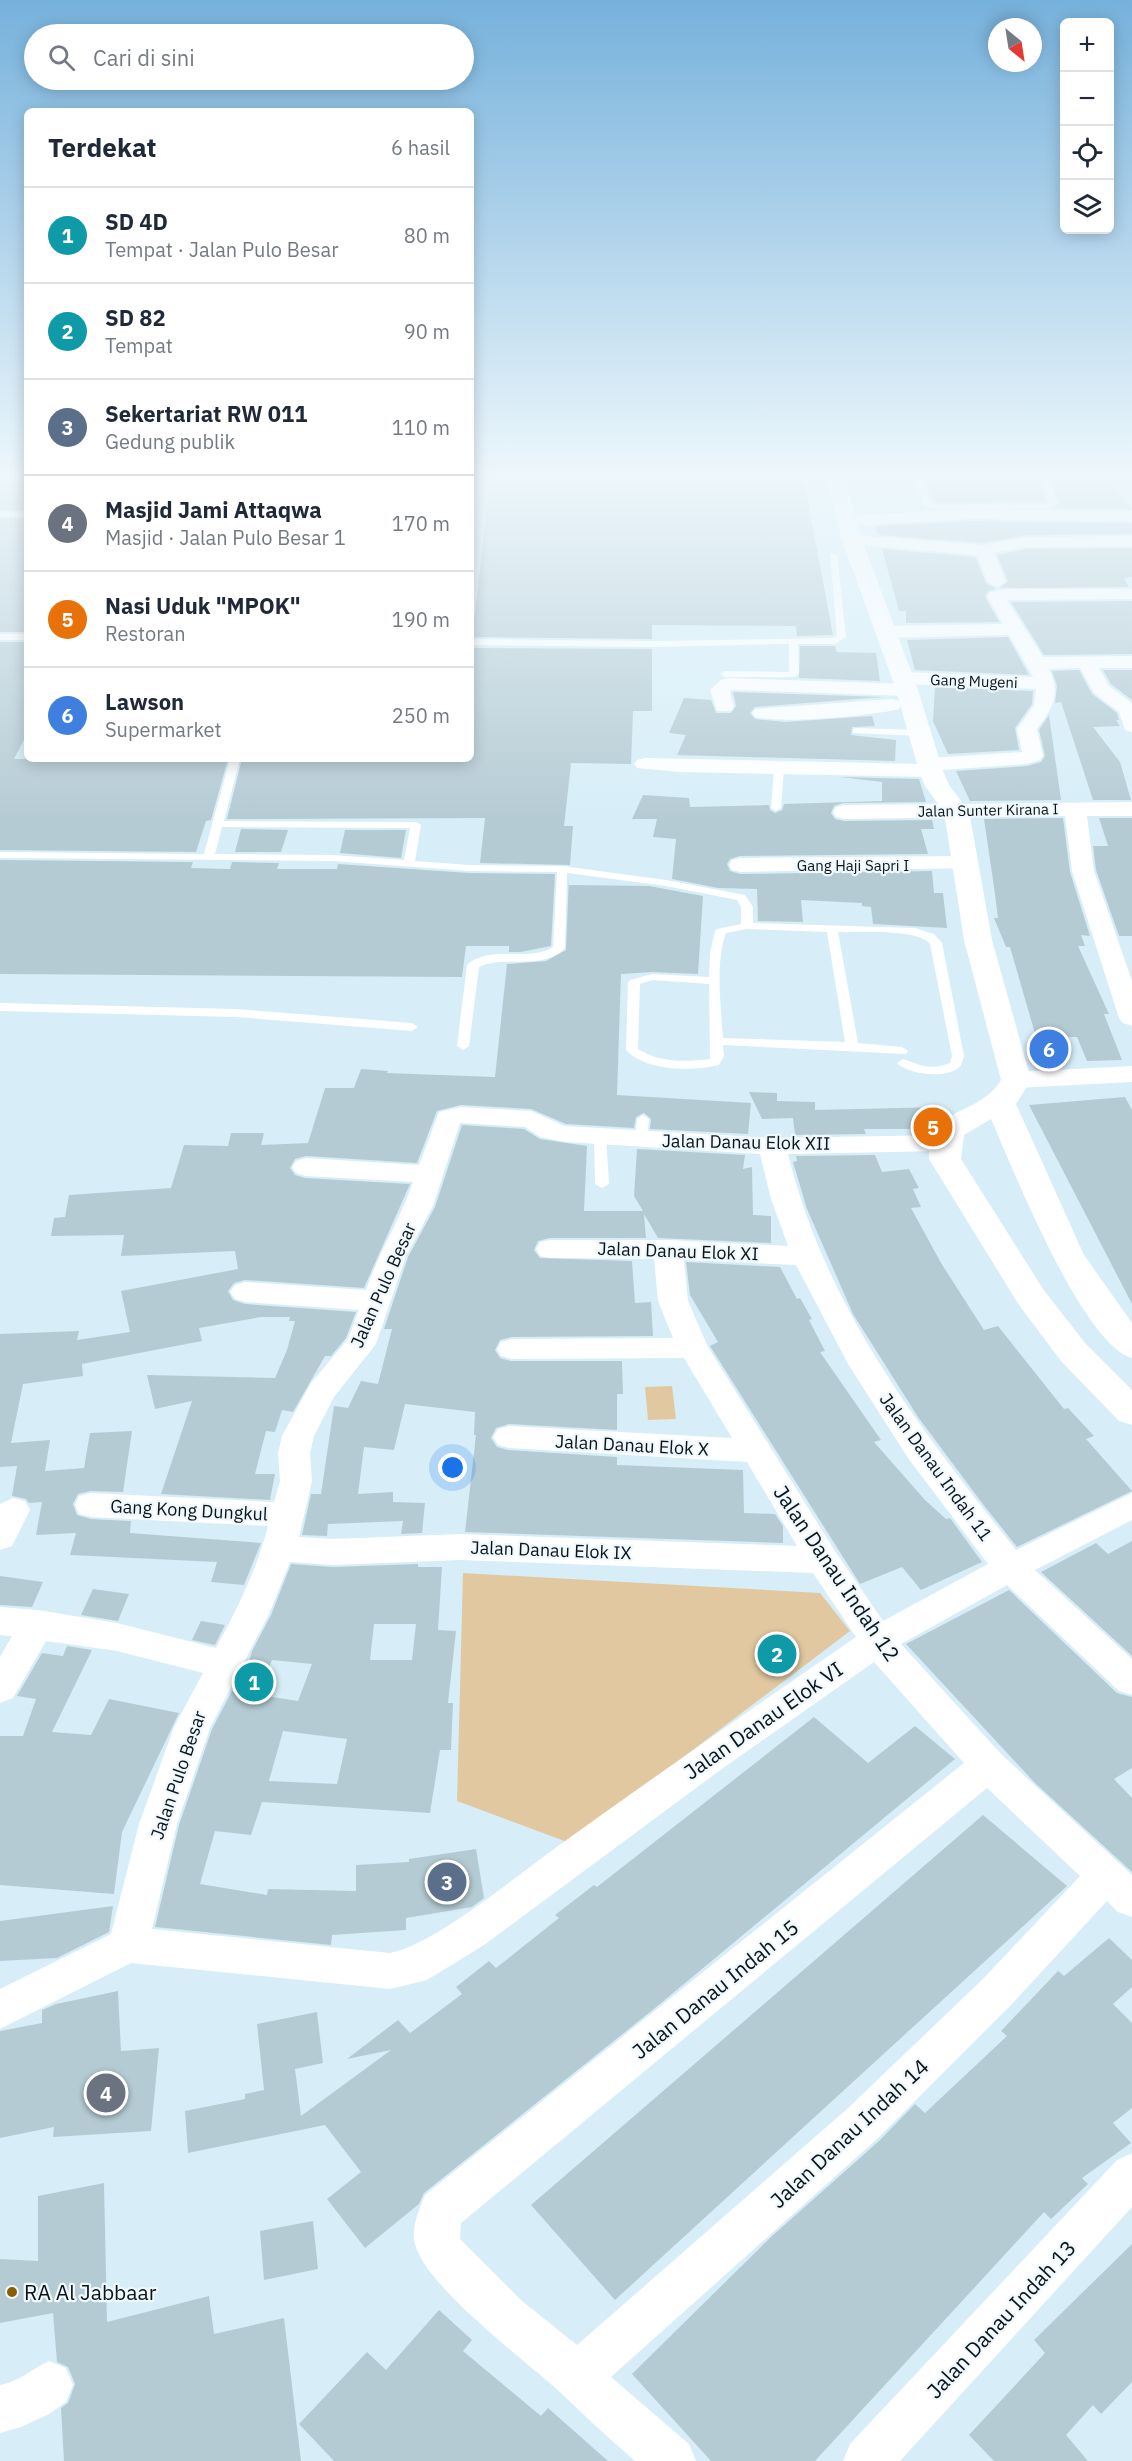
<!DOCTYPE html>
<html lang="id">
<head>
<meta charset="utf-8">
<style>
	:root { --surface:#fff; --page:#f2f2f3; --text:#1f2937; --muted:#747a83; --line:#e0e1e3; --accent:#7c3aed }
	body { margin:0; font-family:"IBM Plex Sans",sans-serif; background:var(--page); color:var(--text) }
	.controls { position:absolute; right:18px; top:18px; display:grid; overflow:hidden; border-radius:9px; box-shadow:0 3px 15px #0003 }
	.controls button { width:54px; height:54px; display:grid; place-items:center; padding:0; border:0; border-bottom:2px solid var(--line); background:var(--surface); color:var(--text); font:30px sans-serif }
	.compass { position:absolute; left:988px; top:18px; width:54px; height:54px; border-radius:50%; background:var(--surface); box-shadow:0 3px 15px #0003; rotate:150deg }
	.you { position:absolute; left:453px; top:1468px; width:21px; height:21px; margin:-15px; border:4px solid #fff; border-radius:50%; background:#1a73e8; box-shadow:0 0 0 9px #1a73e833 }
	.badge { display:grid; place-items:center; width:39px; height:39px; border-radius:50%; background:var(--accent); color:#fff; font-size:20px; font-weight:700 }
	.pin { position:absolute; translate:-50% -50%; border:3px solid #fff; box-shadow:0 2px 6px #0006 }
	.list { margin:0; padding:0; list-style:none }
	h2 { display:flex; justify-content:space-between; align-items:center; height:78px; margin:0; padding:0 24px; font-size:26px }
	h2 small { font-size:20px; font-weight:400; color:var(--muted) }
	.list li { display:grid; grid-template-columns:39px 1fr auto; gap:18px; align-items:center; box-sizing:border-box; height:96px; padding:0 24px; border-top:2px solid var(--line) }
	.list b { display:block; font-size:22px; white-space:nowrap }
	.list p { margin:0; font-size:20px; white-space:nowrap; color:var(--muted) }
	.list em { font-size:20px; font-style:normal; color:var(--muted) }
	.icon { flex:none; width:33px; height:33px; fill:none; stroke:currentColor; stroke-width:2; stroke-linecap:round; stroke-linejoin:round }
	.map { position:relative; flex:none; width:1132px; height:2461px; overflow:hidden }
	.search { position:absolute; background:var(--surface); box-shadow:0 3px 15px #0003; left:24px; top:24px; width:450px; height:66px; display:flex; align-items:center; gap:15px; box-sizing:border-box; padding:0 21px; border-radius:33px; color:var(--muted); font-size:22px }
	.panel { position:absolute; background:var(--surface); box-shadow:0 3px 15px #0003; left:24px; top:108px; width:450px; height:654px; border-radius:9px }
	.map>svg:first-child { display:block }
</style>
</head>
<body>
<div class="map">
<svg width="1132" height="2461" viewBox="0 0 1132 2461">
	<rect width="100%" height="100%" fill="#d7eef8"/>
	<g fill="#e2c8a0">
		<path d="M672 1386 676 1419 648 1420 645 1387Z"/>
		<path d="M463 1573 820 1593 850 1631 570 1843 457 1801Z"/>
	</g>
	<g fill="#b5cbd4" fill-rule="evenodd">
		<path d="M0 475H27V511L0 510Z"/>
		<path d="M491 475H803L833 635 797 636 796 626 652 625V639L472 637Z"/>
		<path d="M924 475H1039L1046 502 941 503 935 501Z"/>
		<path d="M1051 475H1103L1132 509 1054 508 1059 503Z"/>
		<path d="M0 518 27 519V632H0Z"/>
		<path d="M968 521 1132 523V534L1027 535 984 543 878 535 876 529 878 526Z"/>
		<path d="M1132 548V577L1124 578 1129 587 1000 588 1008 581 997 555 1027 549Z"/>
		<path d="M882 549 975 557 986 583 996 589 988 591 985 597 999 622 906 623V611H899Z"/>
		<path d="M1132 601V654L1044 655 1011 602Z"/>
		<path d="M1008 637 1029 675 915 670 907 640Z"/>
		<path d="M0 642H27V734L14 759H228L211 820 206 821 196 852 0 850Z"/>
		<path d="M800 646H835L837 652 876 653 880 681 799 678Z"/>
		<path d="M471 648 652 649V711H633L631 764 571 763 564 826H573L570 865 480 863 485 818 227 819 242 759H471Z"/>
		<path d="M1079 670 1092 694 1117 713 1119 720H1116L1120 726 1093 727 1120 762 1131 800H1093L1061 702 1055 703 1057 686 1052 671Z"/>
		<path d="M1103 670H1132V700L1111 684Z"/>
		<path d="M935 687 1033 691 1032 704 1015 728 1019 750 948 754 933 721Z"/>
		<path d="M733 692 883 697 755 707 750 713 755 719 785 722 872 716 875 726 852 727 851 735 896 740 895 761 677 755 686 735 669 733 684 698 711 700 716 713H731L736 706Z"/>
		<path d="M1049 715 1061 800 970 801 956 771 1027 766 1041 762 1045 756 1039 730Z"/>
		<path d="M840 777 919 779 926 802 843 803 834 806 831 813 835 819 844 821 932 820 934 829H921L928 854 740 856 730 859 727 864 730 871 740 874 932 871 934 893H943L947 928 873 924 871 907 862 906V903L801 900 803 922 758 921 757 889 718 888 672 879 676 839 653 837 657 819H632L643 795 689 798 690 807 769 805 770 810 775 813 782 810 784 804 882 801V782Z"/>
		<path d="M1063 818 1070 872 1090 936 1081 935 1085 946H1078L1109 1014H1104L1122 1060 1087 1061 1077 1037H1036L1010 947H1006L994 918H998L994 887 984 819Z"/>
		<path d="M1099 818H1132V936H1119L1096 870 1093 846H1108Z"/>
		<path d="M241 829 288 830 281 852H235Z"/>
		<path d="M345 830H406L401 858 340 853Z"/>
		<path d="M0 860 193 862 191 868 230 869 232 862 279 863 277 869H337L338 864 469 873 555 874 551 946 521 952H509V946H466L462 977 0 974Z"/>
		<path d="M569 876V885L649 886 703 896 698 974 652 972 621 974 617 1095 751 1103 748 1134 650 1129 651 1119 644 1113 636 1117 634 1128 566 1124 531 1109 461 1105 437 1111 417 1163 306 1156 295 1159 290 1168 295 1175 305 1178 410 1184 364 1288 245 1280 234 1283 228 1291 233 1300 245 1304 356 1312 346 1338 331 1356H325L293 1412 282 1410 275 1432 266 1431 255 1474H275L270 1500 161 1494 192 1401 155 1409 147 1375 275 1378 287 1350 295 1321H289L290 1317H261L199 1328 202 1341 82 1364 83 1376 23 1384 11 1443 50 1440 45 1471 84 1468 90 1433 132 1431 123 1492 91 1491 78 1494 73 1504 77 1515 91 1519 131 1521 130 1533 261 1543 244 1585 211 1582 217 1562 70 1555 76 1533 36 1535 42 1502 29 1503 26 1499 12 1496 17 1466 0 1467V1334L79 1331 77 1340 130 1332 121 1291 238 1269 235 1251 121 1256 124 1235 51 1236 54 1218 65 1217 69 1195 171 1188 184 1145 228 1146 231 1133H264L261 1145 308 1143 325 1088H354L361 1069 388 1071 387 1073 495 1077 507 964 546 961 566 950Z"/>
		<path d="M749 1092 777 1093V1101L815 1102V1110L942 1107 939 1123 935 1129H864L866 1134 795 1135 793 1118 762 1119Z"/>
		<path d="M1125 1097 1132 1110V1304L1029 1105Z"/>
		<path d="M462 1125 524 1129 540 1139 587 1146 584 1211H643L634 1196 637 1149 745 1155 743 1169 752 1167 753 1215 771 1216V1243L658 1238 644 1214 646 1238H550L538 1241 534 1250 540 1258 632 1261 635 1303 651 1302 653 1336 512 1337 500 1340 495 1350 500 1358 511 1361H622L623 1394H617V1430L509 1424 496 1428 491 1438 497 1447 508 1450 617 1457V1465L743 1470 744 1513 775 1514 783 1526V1543L465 1532 476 1435H474L475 1412 405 1404 394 1450 364 1447 358 1494 393 1492V1502L425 1503 422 1533 401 1534 403 1521 328 1524 327 1536 302 1535 311 1494H321L334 1406 348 1408 361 1381 378 1384 392 1329H384L408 1257 435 1207Z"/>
		<path d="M875 1155 882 1172 909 1169 919 1188 913 1189 921 1207 911 1208 941 1263 984 1330 998 1326 1064 1409 1068 1408 1094 1436 1086 1439 1132 1491 1017 1547 982 1503 918 1417 853 1314 807 1209 793 1162 797 1161 796 1156Z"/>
		<path d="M686 1262 780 1267 797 1299 800 1298 812 1319 809 1320 825 1351 820 1352 881 1440 874 1442 925 1500 946 1519 950 1518 982 1562 921 1590 902 1567 860 1584 710 1346 718 1342 690 1295Z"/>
		<path d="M1132 1541V1656L1041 1572 1096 1543 1108 1554Z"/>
		<path d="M291 1564 333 1567 418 1564V1567H442L438 1630 456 1631 448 1703H453L451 1750H440L430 1813 262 1802 251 1835 215 1831 200 1884 267 1895 268 1889 356 1891V1865L409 1862V1859L476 1849 484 1898 472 1907 406 1918V1930L332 1935 331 1945 155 1927 179 1825 212 1729 232 1691 240 1692 252 1651 271 1615ZM374 1624H416L412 1660H370ZM272 1660 312 1664 298 1701 259 1695ZM283 1731 347 1739 337 1784 269 1781Z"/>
		<path d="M0 1576 43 1582 32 1607 0 1605Z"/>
		<path d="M93 1589 129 1594 118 1621 81 1615Z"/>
		<path d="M1009 1590 1117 1693 1132 1697V1768L1114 1779 1132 1798V1872L1034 1782 906 1644Z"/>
		<path d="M201 1621 225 1625 215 1645 192 1640Z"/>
		<path d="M67 1646 92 1650 52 1732 91 1735 109 1699 179 1713 122 1832 114 1894 0 1885V1736H23L36 1699 17 1696 42 1653 63 1656Z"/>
		<path d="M814 1717 868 1763 915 1726 955 1759 655 2008 424 2193 419 2204 365 2248 327 2199 361 2172 325 2125 188 2153 185 2111 245 2099V2094L264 2090 257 2024 317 2012 323 2063 295 2069 301 2116 391 2050 347 2059 398 2020 410 2033 462 1994 456 1987 489 1961 496 1968 559 1918 555 1915 594 1885 597 1887Z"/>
		<path d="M983 1815 1067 1886 615 2300 531 2205Z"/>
		<path d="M113 1906 109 1932 57 1958 0 1961V1921Z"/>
		<path d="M1109 1938 1132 1960V1987L1113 2004 1132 2023V2108L1113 2123 1131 2143 1082 2178 1088 2184 1051 2219 1044 2212 815 2461H711L632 2374 772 2236 879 2141 915 2104 925 2113 1007 2036 1001 2031 1058 1971 1064 1976Z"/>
		<path d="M118 1991 121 2051 159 2048 151 2131 53 2137 54 2127 0 2138V2031L42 2023V2010L56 2004Z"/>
		<path d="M104 2183 107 2322 209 2296 214 2334 284 2318 301 2461H64L61 2408 68 2403 75 2384 68 2367 57 2362 53 2313 0 2323V2259L38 2261V2196Z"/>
		<path d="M313 2221 318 2269 264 2280 260 2231Z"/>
		<path d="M1132 2244V2382L1101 2414 1093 2405 1066 2435 1088 2461H994L969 2435 1045 2353 1034 2340Z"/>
		<path d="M439 2310 472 2340 463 2351 541 2416 548 2408 608 2461H334L299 2424 367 2352 386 2370Z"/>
	</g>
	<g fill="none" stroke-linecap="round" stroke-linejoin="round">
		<g fill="#fff" fill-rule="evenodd">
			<path d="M473 475H481L475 515 471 517Z"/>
			<path d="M912 475H920L930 502 941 505 1047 504 1049 503 1041 475H1049L1057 504 1048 508 941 509 924 506Z"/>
			<path d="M0 512 27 513V517L0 516Z"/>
			<path d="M830 553 837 555 846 637 835 644H798L799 673 795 677H725L720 674 725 671 789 672V644L654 647 471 645V639L654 641 833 638 837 636Z"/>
			<rect x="0" y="634" width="27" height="6"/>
			<path d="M856 728 920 730 925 733 920 736 853 733V729Z"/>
			<path d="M230 759H240L224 821 416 822 421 825 415 861 469 865 562 866 666 880 745 895 753 907V923L915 928 934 934 942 943 964 1056C964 1057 961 1065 961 1065 951 1080 908 1075 897 1063L903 1059C922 1065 929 1071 950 1063L952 1056 930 944C917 928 860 933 838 932L858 1043 902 1047 908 1051 906 1054 723 1045 724 1056 719 1065C692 1071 647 1072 626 1050L628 982 630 980 652 974 709 977 710 953 715 931 717 929 741 924V907L737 900 666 886 567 873 565 948C543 971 505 955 479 967L469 1046 463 1050 457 1046 467 965C490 944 528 963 553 947L557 872 469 871 332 861 0 858V852L204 854ZM222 827 410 828 404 860 332 855 215 854ZM747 929 827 932 845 1042 723 1038C721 1007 715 962 726 933ZM652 980 709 984 710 1059C686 1062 660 1063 638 1049L640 984Z"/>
			<path d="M779 766 784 769 781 808 776 811 771 808 774 769Z"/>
			<path d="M0 1003 236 1009 412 1023 418 1027 412 1031 236 1017 0 1011Z"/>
			<path d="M643 1115 649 1119 647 1139 641 1143 635 1139 637 1119Z"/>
			<path d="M600 1132 606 1136 609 1184 602 1188 595 1184 594 1136Z"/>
		</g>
		<g fill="#fff" fill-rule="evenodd">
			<path d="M968 509 1132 511V521L968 519 846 526 837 521 846 516Z"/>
			<path d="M852 535 984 545 1027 537 1132 536V546L1027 547 994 553 1006 582 997 587 988 582 977 555 846 544 843 540Z"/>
			<path d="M1008 589H1132V599L1007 600 1043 657 1132 656V668H1099L1109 686 1132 703V732L1125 730 1119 712 1094 693 1080 668 1049 669C1062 693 1052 709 1037 729L1043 756 1040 760 1027 764 941 770 938 775 931 777 680 772 637 768 634 764 637 760 644 758 919 764 922 760 929 758 1022 752 1017 729 1034 705 1036 689 902 684 892 678 902 672 1033 677 1009 635 886 638 877 632 886 626 1003 624 987 596 990 592Z"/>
			<path d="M728 678 907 684 914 686 917 690 914 694 907 696 732 690 730 692 734 707 731 711H717L710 690 721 680Z"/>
			<path d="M892 699 899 701 902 705 899 709C870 716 782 724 755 717L752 713 755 709Z"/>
			<path d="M1132 802V816H1087L1094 871 1132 981V1026L1123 1023 1119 1018 1072 871 1065 816 844 819 836 817 833 812 836 807 844 805Z"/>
			<path d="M966 856 974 858 977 863 974 868 740 872 732 870 729 865 732 860 740 858Z"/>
			<path d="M1132 1066V1082L1016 1088 1007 1086 1003 1080 1007 1074 1016 1072Z"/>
			<path d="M461 1107 531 1111 565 1126 772 1138 943 1135 953 1137 957 1143 953 1149 943 1151 788 1154C826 1308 919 1428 1016 1550L1132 1493V1520L1035 1570 1132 1659V1695L1119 1691 1007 1585 901 1644 1001 1754 1132 1875V1917L1118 1912 1107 1901 1011 2005 877 2139 611 2377 689 2444 696 2461H635C609 2439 585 2416 561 2393 527 2361 419 2283 414 2239 412 2226 420 2207 425 2195L964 1763 874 1662 719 1771 484 1945 427 1980 390 1989 131 1963 0 2029V1989L111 1934 139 1824 174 1727 203 1673 117 1651 46 1641 13 1698 0 1703V1657L12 1636 0 1635V1607L38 1610 117 1623 216 1648C237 1609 257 1569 268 1526L91 1517 79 1514 75 1505 79 1496 91 1493 274 1502 280 1481 278 1453 282 1436 311 1383 348 1339 359 1310 245 1302 235 1299 230 1292 235 1285 245 1282 366 1290C379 1252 400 1220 413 1182L306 1176 296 1173 292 1167 296 1161 306 1158 419 1165 439 1112ZM460 1123 525 1127 540 1137 565 1142 760 1154 771 1199 788 1246 668 1240H550L540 1242 536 1249 540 1256 550 1258 654 1259 658 1301 673 1338 512 1339 501 1342 497 1349 501 1356 512 1359 684 1358 732 1438 509 1426 498 1429 493 1437 498 1445 509 1448 747 1462 797 1546 460 1534 333 1539 299 1537 312 1481 310 1453 314 1436 334 1397 376 1344 406 1256 433 1206ZM684 1260 796 1265 848 1364 908 1458 988 1564 883 1621 835 1551 708 1347 688 1301ZM460 1560 813 1573 856 1637C754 1707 654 1777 554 1849 515 1877 434 1945 390 1953L152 1929 177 1824 210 1728 269 1614 290 1562 333 1565ZM987 1788 1080 1876 983 1979 847 2109 577 2345 522 2301 460 2239 461 2223Z"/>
			<path d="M13 1498 25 1501 30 1510 12 1546 0 1550V1504Z"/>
			<path d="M1132 2153V2207L900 2461H843L850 2444 1117 2160Z"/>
			<path d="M49 2361 66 2368 73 2385 66 2402 49 2414 21 2427 0 2433V2385C18 2382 32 2369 49 2361Z"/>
		</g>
		<path fill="#fff" fill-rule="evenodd" d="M826 475H844L862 540 918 690 943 771 949 785 969 811 992 940 1031 1080 1016 1104 1084 1255 1132 1323V1358C1082 1344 1013 1169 991 1119L964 1135 961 1159 1043 1289 1085 1343 1132 1390V1425L1119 1421 1061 1361 1019 1305 929 1159C929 1104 979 1117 1001 1080L964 940 944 812 925 786 919 771 896 690 842 540Z"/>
	</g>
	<linearGradient id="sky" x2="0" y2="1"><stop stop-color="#76b1db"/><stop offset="0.58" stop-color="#edf7fc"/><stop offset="1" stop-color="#edf7fc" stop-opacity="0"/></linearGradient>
	<rect width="1132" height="820" fill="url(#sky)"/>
	<circle fill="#895f00" stroke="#eff8fc" stroke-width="2" cx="12" cy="2292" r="6"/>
	<g text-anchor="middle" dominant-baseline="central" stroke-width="4.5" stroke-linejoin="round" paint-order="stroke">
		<g font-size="15" fill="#0c1418" stroke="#eff8fc">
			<text transform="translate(974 681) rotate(2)">Gang Mugeni</text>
			<text transform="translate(988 810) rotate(-1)">Jalan Sunter Kirana I</text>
			<text x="853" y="865">Gang Haji Sapri I</text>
		</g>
		<g font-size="18" fill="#0c1418" stroke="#eff8fc">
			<text transform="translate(746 1142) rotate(1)">Jalan Danau Elok XII</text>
			<text transform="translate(678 1251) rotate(2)">Jalan Danau Elok XI</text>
			<text transform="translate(383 1285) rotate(-66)">Jalan Pulo Besar</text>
			<text transform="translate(632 1445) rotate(3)">Jalan Danau Elok X</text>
			<text transform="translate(936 1467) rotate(54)">Jalan Danau Indah 11</text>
			<text transform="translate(189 1510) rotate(3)">Gang Kong Dungkul</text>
			<text transform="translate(551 1550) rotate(2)">Jalan Danau Elok IX</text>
			<text transform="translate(178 1775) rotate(-71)">Jalan Pulo Besar</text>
		</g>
		<g font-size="21" fill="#0c1418" stroke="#eff8fc">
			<text transform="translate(837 1573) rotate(56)">Jalan Danau Indah 12</text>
			<text transform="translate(763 1720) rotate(-35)">Jalan Danau Elok VI</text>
			<text transform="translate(715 1989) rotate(-39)">Jalan Danau Indah 15</text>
			<text transform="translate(849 2133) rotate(-43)">Jalan Danau Indah 14</text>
			<text transform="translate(1001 2319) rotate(-47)">Jalan Danau Indah 13</text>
		</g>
		<g font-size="21" fill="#0c1418" stroke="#eff8fc" text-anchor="start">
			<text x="24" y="2292">RA Al Jabbaar</text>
		</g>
	</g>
</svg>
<div class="controls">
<button>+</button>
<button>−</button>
<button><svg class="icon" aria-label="locate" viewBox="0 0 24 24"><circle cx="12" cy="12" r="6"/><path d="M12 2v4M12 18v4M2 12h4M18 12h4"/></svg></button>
<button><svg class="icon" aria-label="layers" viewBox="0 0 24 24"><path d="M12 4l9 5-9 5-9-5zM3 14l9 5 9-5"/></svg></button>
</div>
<svg class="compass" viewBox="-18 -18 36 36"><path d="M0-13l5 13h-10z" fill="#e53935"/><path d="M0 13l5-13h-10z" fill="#747a83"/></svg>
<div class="you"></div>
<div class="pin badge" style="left:254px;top:1682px;background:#0f9aa8">1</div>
<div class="pin badge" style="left:777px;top:1654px;background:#0f9aa8">2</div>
<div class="pin badge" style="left:447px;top:1882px;background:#5c6f8a">3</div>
<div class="pin badge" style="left:106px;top:2093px;background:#6b7280">4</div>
<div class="pin badge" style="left:933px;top:1127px;background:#e8710a">5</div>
<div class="pin badge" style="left:1049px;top:1049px;background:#3f7fe0">6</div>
<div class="search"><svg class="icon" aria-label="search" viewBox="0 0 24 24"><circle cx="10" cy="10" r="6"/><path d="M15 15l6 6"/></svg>Cari di sini</div>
<section class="panel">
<h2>Terdekat<small>6 hasil</small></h2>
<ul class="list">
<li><span class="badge" style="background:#0f9aa8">1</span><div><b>SD 4D</b><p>Tempat · Jalan Pulo Besar</p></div><em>80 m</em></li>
<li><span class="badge" style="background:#0f9aa8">2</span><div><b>SD 82</b><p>Tempat</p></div><em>90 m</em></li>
<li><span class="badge" style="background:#5c6f8a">3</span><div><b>Sekertariat RW 011</b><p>Gedung publik</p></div><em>110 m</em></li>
<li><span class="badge" style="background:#6b7280">4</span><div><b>Masjid Jami Attaqwa</b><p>Masjid · Jalan Pulo Besar 1</p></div><em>170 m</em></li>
<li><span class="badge" style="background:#e8710a">5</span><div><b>Nasi Uduk &quot;MPOK&quot;</b><p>Restoran</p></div><em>190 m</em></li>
<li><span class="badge" style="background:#3f7fe0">6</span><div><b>Lawson</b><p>Supermarket</p></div><em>250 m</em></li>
</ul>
</section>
</div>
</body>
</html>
